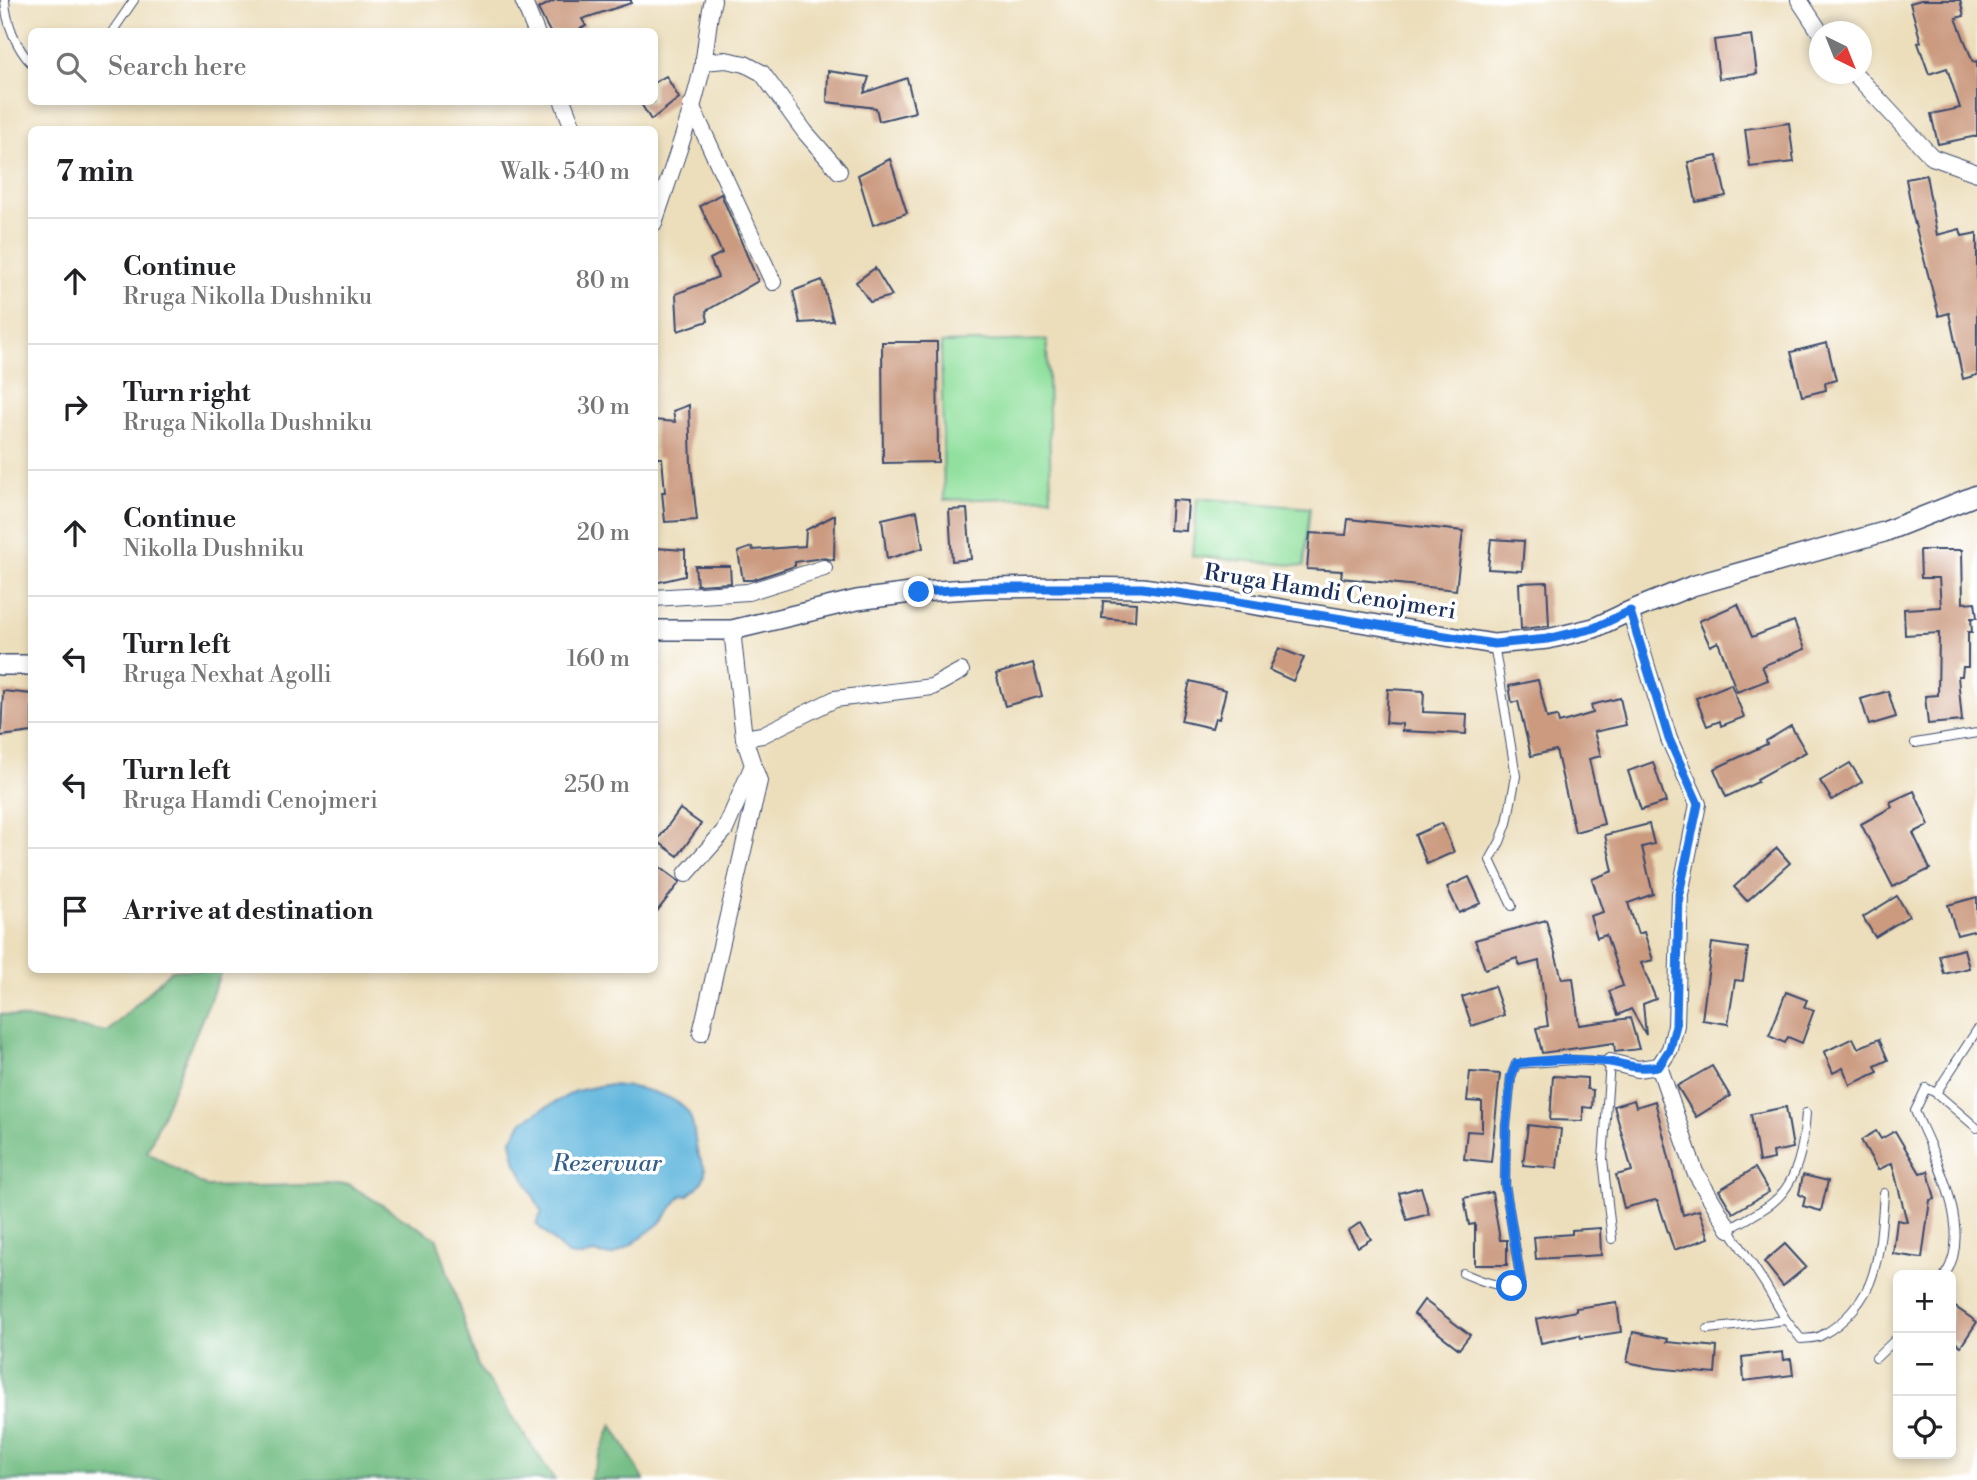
<!DOCTYPE html>
<html lang="en">
<head>
<meta charset="utf-8">
<style>
	:root { --surface:#fff; --page:#f2f2f2; --text:#202124; --muted:#757577; --line:#e0e0e0 }
	body { margin:0; font-family:"Libre Bodoni",serif; background:var(--page); color:var(--text) }
	.controls { position:absolute; right:21px; bottom:21px; display:grid; overflow:hidden; border-radius:10px; box-shadow:0 4px 10px #0003 }
	.controls button { width:63px; height:63px; display:grid; place-items:center; padding:0; border:0; border-bottom:2px solid var(--line); background:var(--surface); color:var(--text); font:35px sans-serif }
	.compass { position:absolute; left:1809px; top:21px; width:63px; height:63px; border-radius:50%; background:var(--surface); box-shadow:0 4px 10px #0003; rotate:137deg }
	.stop { position:absolute; width:21px; height:21px; margin:-16px; border:5px solid #1a73e8; border-radius:50%; background:#fff }
	.stop.end { background:#1a73e8; border-color:#fff; box-shadow:0 2px 7px #0008 }
	.list { margin:0; padding:0; list-style:none }
	h2 { display:flex; justify-content:space-between; align-items:center; height:91px; margin:0; padding:0 28px; font-size:30px }
	h2 small { font-size:23px; font-weight:400; color:var(--muted) }
	.list li { display:grid; grid-template-columns:46px 1fr auto; gap:21px; align-items:center; box-sizing:border-box; height:126px; padding:0 28px; border-top:2px solid var(--line) }
	.list b { display:block; font-size:26px; white-space:nowrap }
	.list p { margin:0; font-size:23px; white-space:nowrap; color:var(--muted) }
	.list em { font-size:23px; font-style:normal; color:var(--muted) }
	.icon { flex:none; width:38px; height:38px; fill:none; stroke:currentColor; stroke-width:2; stroke-linecap:round; stroke-linejoin:round }
	.map { position:relative; flex:none; width:1977px; height:1480px; overflow:hidden }
	.search { position:absolute; background:var(--surface); box-shadow:0 4px 10px #0003; left:28px; top:28px; width:630px; height:77px; display:flex; align-items:center; gap:18px; box-sizing:border-box; padding:0 24px; border-radius:10px; color:var(--muted); font-size:26px }
	.panel { position:absolute; background:var(--surface); box-shadow:0 4px 10px #0003; left:28px; top:126px; width:630px; height:847px; border-radius:10px }
	.map>svg:first-child { display:block }
</style>
</head>
<body>
<div class="map">
<svg width="1977" height="1480" viewBox="0 0 1977 1480">
	<rect width="100%" height="100%" fill="#fff"/>
	<filter id="ink" filterUnits="userSpaceOnUse"><feTurbulence type="fractalNoise" baseFrequency=".0143" numOctaves="2"/><feDisplacementMap in="SourceGraphic" scale="14" xChannelSelector="R" yChannelSelector="G"/><feConvolveMatrix kernelMatrix="1 2 1 2 8 2 1 2 1" color-interpolation-filters="sRGB"/></filter>
	<filter id="wash" filterUnits="userSpaceOnUse"><feTurbulence type="fractalNoise" baseFrequency=".00686" numOctaves="4" result="noise"/><feDisplacementMap in="SourceGraphic" scale="28" xChannelSelector="R" yChannelSelector="G"/><feGaussianBlur stdDeviation="1.57" result="paint"/><feColorMatrix in="noise" values="0 0 0 0 0 0 0 0 0 0 0 0 0 0 0 0 0 1.4 0 .05"/><feComposite in="paint" operator="in"/></filter>
	<g filter="url(#wash)">
		<rect width="100%" height="100%" fill="#ecdebb"/>
		<g fill="#91e09e" stroke="#56887e" stroke-width="2">
			<path d="M1047 340 1051 497 944 500 941 343Z"/>
			<path d="M1197 498 1310 508 1304 566 1192 556Z"/>
		</g>
		<g fill="#74be85" stroke="#487672" stroke-width="2">
			<path d="M171 970H222L147 1152 207 1187 348 1184 437 1239 478 1366 555 1480H0V1014L108 1032Z"/>
			<path d="M612 1424 644 1480H590Z"/>
		</g>
		<path fill="#60b6dd" stroke="#3e729e" stroke-width="2" d="M604 1085C627 1085 676 1092 689 1114 695 1126 694 1138 697 1151 698 1156 702 1161 704 1166 709 1179 696 1189 687 1196L682 1195 660 1223 627 1248 611 1256 593 1253 581 1257 568 1255 536 1224 542 1212 516 1163 511 1141 523 1121 541 1110 576 1091Z"/>
		<g id="blocks">
			<g fill="#cb9a7f">
				<path d="M555 0H631V3L582 19 586 26 574 32H550L538 9Z"/>
				<path d="M1921 0H1960L1964 16 1956 18 1973 62 1977 61V136L1938 144 1931 114 1960 108 1947 68 1929 74 1918 43 1921 42 1910 3Z"/>
				<path d="M1752 35 1757 74 1719 79 1714 40Z"/>
				<path d="M828 71 869 77 864 93 907 78 915 112 879 121 876 108 827 102Z"/>
				<path d="M666 76 679 98 651 120 640 102H654V83Z"/>
				<path d="M1789 123 1794 162 1750 167 1745 129Z"/>
				<path d="M1717 156 1726 196 1696 202 1688 162Z"/>
				<path d="M890 159 907 213 873 225 858 175Z"/>
				<path d="M1926 175 1937 235 1960 229 1962 236 1977 233V375L1963 379 1949 313 1939 316 1913 217 1906 179Z"/>
				<path d="M721 194 758 281 706 311 708 321 678 331 676 294 718 277 710 259 722 253 700 206Z"/>
				<path d="M875 268 892 296 870 302 856 282Z"/>
				<path d="M822 280 833 321 800 323 793 291Z"/>
				<path d="M882 342H937L938 462 883 463Z"/>
				<path d="M1827 343 1836 380 1825 383 1826 390 1802 396 1791 352Z"/>
				<path d="M689 405 691 465 697 520 665 522 662 492H665L662 458H656L654 420 675 422 673 411Z"/>
				<path d="M1172 500 1188 501 1186 531 1170 530Z"/>
				<path d="M967 509 971 559 952 561 949 510Z"/>
				<path d="M917 511 923 548 887 559 882 519Z"/>
				<path d="M835 515 834 560 822 558 795 562V566L752 580H743L738 552 752 547 753 550 805 546 806 530Z"/>
				<path d="M1348 519 1463 531 1456 590 1341 578 1342 571 1307 569 1310 533 1346 535Z"/>
				<path d="M1491 539 1524 541 1522 571 1488 569Z"/>
				<path d="M655 548 685 550V576L655 583Z"/>
				<path d="M1920 550H1962L1963 603 1975 602 1977 618H1971L1972 632H1968V667H1963L1962 676H1958L1962 721 1928 724 1925 696 1938 695 1939 633 1905 635 1904 609 1941 607 1939 578H1921Z"/>
				<path d="M695 566H730L731 583 697 585Z"/>
				<path d="M1547 582 1549 626 1521 629 1519 583Z"/>
				<path d="M1103 601 1136 603 1135 621 1102 618Z"/>
				<path d="M1738 604 1752 637 1794 621 1805 649 1762 666 1768 680 1737 692 1718 642 1710 646 1699 621Z"/>
				<path d="M1279 648 1304 658 1293 681 1269 670Z"/>
				<path d="M1033 663 1042 696 1005 706 996 674Z"/>
				<path d="M1538 680 1547 718 1557 716 1559 723 1593 713 1591 705 1620 698 1626 725 1594 732 1601 756 1589 759 1604 824 1575 832 1556 750 1531 756 1518 701 1512 703 1509 686Z"/>
				<path d="M1190 681 1226 690 1219 719 1215 718 1212 728 1181 721Z"/>
				<path d="M1731 684 1744 717 1721 726 1720 721 1707 726 1696 698Z"/>
				<path d="M1388 689 1424 691 1423 712 1467 714 1466 734 1402 731V724L1386 723Z"/>
				<path d="M3 691 32 694V732L1 736Z"/>
				<path d="M1888 691 1896 717 1869 725 1861 699Z"/>
				<path d="M1791 726 1806 752 1757 779 1758 782 1726 797 1714 769 1767 744 1766 741Z"/>
				<path d="M1653 762 1666 802 1641 810 1628 771Z"/>
				<path d="M1850 763 1862 782 1832 800 1820 781Z"/>
				<path d="M1914 791 1929 825 1913 833 1930 869 1893 887 1861 824 1892 807 1890 802Z"/>
				<path d="M680 809 701 824 678 856 657 841Z"/>
				<path d="M1442 823 1454 852 1427 864 1415 835Z"/>
				<path d="M1649 824 1654 844 1642 847 1653 894 1628 903 1638 934 1644 932 1653 960 1641 963 1656 999 1643 1004 1646 1035 1631 1009 1618 1015 1609 991 1623 986 1606 935 1597 938 1590 916 1603 912 1592 879 1613 871 1605 835Z"/>
				<path d="M1777 848 1790 863 1747 901 1734 887Z"/>
				<path d="M654 863 680 882 654 915Z"/>
				<path d="M1469 877 1481 903 1459 913 1447 887Z"/>
				<path d="M1897 896 1909 916 1875 937 1863 917Z"/>
				<path d="M1977 897V930L1957 935 1948 905Z"/>
				<path d="M1546 920 1562 979 1573 978 1579 1025 1630 1018 1639 1049 1615 1052 1614 1043 1542 1053 1536 1028 1548 1026 1539 961 1520 966 1517 958 1485 969 1475 940Z"/>
				<path d="M1712 943 1748 948 1743 981 1735 980 1728 1024 1702 1020Z"/>
				<path d="M1964 949 1969 968 1944 974 1939 955Z"/>
				<path d="M1494 986 1504 1015 1472 1026 1462 997Z"/>
				<path d="M1786 992 1807 1000 1804 1007 1814 1010 1802 1043 1788 1037 1785 1043 1769 1036Z"/>
				<path d="M1853 1038 1858 1048 1879 1039 1888 1060 1875 1066 1878 1072 1850 1085 1843 1068 1833 1073 1824 1052Z"/>
				<path d="M1712 1066 1730 1096 1696 1117 1677 1086Z"/>
				<path d="M1470 1072 1500 1074 1491 1162 1464 1159 1467 1131 1482 1132V1102L1467 1101Z"/>
				<path d="M1553 1076 1587 1078V1089L1593 1090 1592 1108 1583 1107V1121L1550 1120Z"/>
				<path d="M1634 1100 1636 1107 1655 1101 1683 1215 1699 1210 1709 1238 1674 1250 1658 1202 1655 1200 1624 1208 1616 1175 1632 1171 1614 1106Z"/>
				<path d="M1786 1107 1793 1148 1773 1152 1774 1159 1759 1162 1751 1114Z"/>
				<path d="M1528 1125 1561 1129 1557 1168 1523 1165Z"/>
				<path d="M1876 1131 1881 1139 1895 1131 1920 1173 1928 1171 1935 1199 1930 1200 1922 1258 1893 1254 1897 1220 1907 1222 1892 1163 1878 1170 1861 1140Z"/>
				<path d="M1755 1168 1769 1192 1733 1213 1719 1190Z"/>
				<path d="M1803 1175 1828 1181 1821 1211 1803 1206 1805 1198 1799 1194Z"/>
				<path d="M1421 1187 1429 1214 1407 1220 1399 1193Z"/>
				<path d="M1492 1192 1500 1240H1507V1265H1475V1224L1469 1225 1464 1198Z"/>
				<path d="M1361 1222 1371 1239 1358 1247 1348 1231Z"/>
				<path d="M1600 1228 1601 1255 1536 1259 1534 1237 1572 1234V1230Z"/>
				<path d="M1785 1244 1806 1267 1783 1286 1764 1262Z"/>
				<path d="M1424 1300 1470 1335 1459 1349 1414 1314Z"/>
				<path d="M1617 1302 1621 1332 1581 1338 1580 1335 1541 1343 1536 1319 1576 1311V1308Z"/>
				<path d="M1951 1304 1977 1322 1961 1346 1951 1339Z"/>
				<path d="M1633 1332 1668 1339 1667 1342 1717 1347 1715 1374 1656 1368 1627 1362Z"/>
				<path d="M1783 1352 1784 1360 1791 1359 1793 1375 1744 1381 1742 1357Z"/>
			</g>
		</g>
	</g>
	<g filter="url(#ink)">
		<use href="#blocks" fill-opacity="0" stroke="#3a496c" stroke-width="2"/>
		<g fill="none" stroke-linecap="round" stroke-linejoin="round">
			<g stroke="#3a496c" stroke-width="10">
				<g id="service">
					<path d="M5 0C6 22 16 48 32 64"/>
					<path d="M112 32 134 0"/>
					<path d="M1494 644 1516 776 1507 823 1500 842 1490 860 1512 906"/>
					<path d="M1915 743 1977 733"/>
					<path d="M1936 1093 1977 1128"/>
					<path d="M1806 1113C1804 1144 1798 1183 1772 1203 1759 1213 1743 1221 1729 1229L1765 1284 1786 1320 1801 1339C1808 1338 1817 1339 1822 1335 1845 1323 1866 1299 1873 1274 1881 1248 1882 1220 1884 1193"/>
					<path d="M1463 1273C1482 1281 1501 1290 1521 1282L1505 1185 1506 1126 1511 1077 1516 1064 1572 1060 1610 1062 1603 1159 1612 1239"/>
					<path d="M1945 1275C1975 1231 1934 1155 1915 1111L1926 1088 1936 1093 1977 1030"/>
					<path d="M1708 1329 1786 1320"/>
					<path d="M1876 1358 1898 1337"/>
				</g>
			</g>
			<g stroke="#3a496c" stroke-width="18">
				<g id="minor">
					<path d="M523 0 536 32"/>
					<path d="M1799 0 1820 32"/>
					<path d="M703 62 726 60 745 64 762 73 805 132 839 171"/>
					<path d="M1855 74 1932 157 1977 173"/>
					<path d="M563 102 574 130"/>
					<path d="M691 105 773 282"/>
					<path d="M654 223C671 172 690 121 702 69 707 46 707 23 713 0"/>
					<path d="M654 598 748 592 824 568"/>
					<path d="M1630 611 1669 739 1698 804 1680 894 1676 1025 1670 1049 1659 1066"/>
					<path d="M744 738 762 735 835 699 932 687 961 671"/>
					<path d="M686 874 725 830 753 765 744 738 732 630"/>
					<path d="M701 1033 759 781 753 765"/>
					<path d="M1610 1062 1638 1069 1659 1066"/>
					<path d="M1659 1066 1695 1172 1729 1229"/>
				</g>
			</g>
			<g stroke="#3a496c" stroke-width="22">
				<g id="tertiary">
					<path d="M654 630H732L857 600 919 592 985 588 1061 587 1142 588 1233 601 1494 644 1548 639 1594 628 1630 611 1692 586 1884 532 1977 495"/>
					<path d="M0 665H32"/>
				</g>
			</g>
			<use href="#service" stroke="#fff" stroke-width="8"/>
			<use href="#minor" stroke="#fff" stroke-width="16"/>
			<use href="#tertiary" stroke="#fff" stroke-width="19"/>
		</g>
	</g>
	<g fill="none" stroke-linecap="round" stroke-linejoin="round" filter="url(#ink)">
		<path stroke="#1a73e8" stroke-width="9" d="M919 592 985 588H1142L1233 601 1494 644 1548 639 1594 628 1630 611 1669 739 1698 804 1679 894 1676 1025 1670 1049 1659 1066C1635 1069 1632 1066 1610 1062 1580 1058 1546 1059 1516 1064L1511 1077 1506 1126 1505 1185 1521 1282 1512 1286"/>
	</g>
	<g text-anchor="middle" dominant-baseline="central" stroke-width="7" stroke-linejoin="round" paint-order="stroke">
		<g font-size="23" fill="#1b2f5e" stroke="#fff">
			<text transform="translate(1330 592) rotate(9)">Rruga Hamdi Cenojmeri</text>
		</g>
		<g font-size="24" font-style="italic" fill="#335e8a" stroke="#fff">
			<text x="607" y="1164">Rezervuar</text>
		</g>
	</g>
</svg>
<div class="controls">
<button>+</button>
<button>−</button>
<button><svg class="icon" aria-label="locate" viewBox="0 0 24 24"><circle cx="12" cy="12" r="6"/><path d="M12 2v4M12 18v4M2 12h4M18 12h4"/></svg></button>
</div>
<svg class="compass" viewBox="-18 -18 36 36"><path d="M0-13l5 13h-10z" fill="#e53935"/><path d="M0 13l5-13h-10z" fill="#757577"/></svg>
<div class="stop" style="left:1512px;top:1286px"></div>
<div class="stop end" style="left:919px;top:592px"></div>
<div class="search"><svg class="icon" aria-label="search" viewBox="0 0 24 24"><circle cx="10" cy="10" r="6"/><path d="M15 15l6 6"/></svg>Search here</div>
<section class="panel">
<h2>7 min<small>Walk · 540 m</small></h2>
<ul class="list">
<li><svg class="icon" aria-label="ahead" viewBox="0 0 24 24"><path d="M12 20V5M6 11l6-6 6 6"/></svg><div><b>Continue</b><p>Rruga Nikolla Dushniku</p></div><em>80 m</em></li>
<li><svg class="icon" aria-label="right" viewBox="0 0 24 24"><path d="M7 20v-9h11M14 6l5 5-5 5"/></svg><div><b>Turn right</b><p>Rruga Nikolla Dushniku</p></div><em>30 m</em></li>
<li><svg class="icon" aria-label="ahead" viewBox="0 0 24 24"><path d="M12 20V5M6 11l6-6 6 6"/></svg><div><b>Continue</b><p>Nikolla Dushniku</p></div><em>20 m</em></li>
<li><svg class="icon" aria-label="left" viewBox="0 0 24 24"><path d="M17 20v-9H6M10 6l-5 5 5 5"/></svg><div><b>Turn left</b><p>Rruga Nexhat Agolli</p></div><em>160 m</em></li>
<li><svg class="icon" aria-label="left" viewBox="0 0 24 24"><path d="M17 20v-9H6M10 6l-5 5 5 5"/></svg><div><b>Turn left</b><p>Rruga Hamdi Cenojmeri</p></div><em>250 m</em></li>
<li><svg class="icon" aria-label="arrive" viewBox="0 0 24 24"><path d="M6 21V4h12l-3 4 3 4H6"/></svg><div><b>Arrive at destination</b></div></li>
</ul>
</section>
</div>
</body>
</html>
